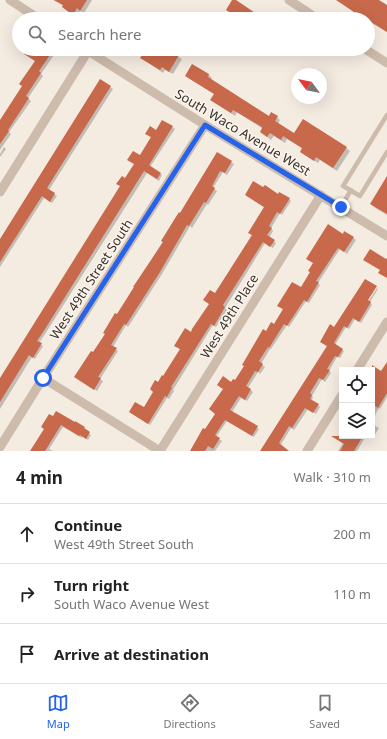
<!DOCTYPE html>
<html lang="en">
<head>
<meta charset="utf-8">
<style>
	:root { --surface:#fff; --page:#f6f6f6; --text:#222; --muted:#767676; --line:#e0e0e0; --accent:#2563eb }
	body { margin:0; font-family:"Noto Sans",sans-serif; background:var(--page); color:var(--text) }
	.controls { position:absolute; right:12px; bottom:12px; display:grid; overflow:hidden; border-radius:0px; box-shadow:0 4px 16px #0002 }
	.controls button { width:36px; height:36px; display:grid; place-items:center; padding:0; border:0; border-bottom:1px solid var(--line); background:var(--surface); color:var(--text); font:20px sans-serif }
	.compass { position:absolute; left:291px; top:68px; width:36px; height:36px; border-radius:50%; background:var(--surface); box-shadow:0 4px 16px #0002; rotate:302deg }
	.stop { position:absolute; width:12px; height:12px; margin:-9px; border:3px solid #2563eb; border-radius:50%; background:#fff }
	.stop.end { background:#2563eb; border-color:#fff; box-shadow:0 1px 4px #0008 }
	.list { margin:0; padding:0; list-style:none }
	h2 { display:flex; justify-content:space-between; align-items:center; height:52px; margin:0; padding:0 16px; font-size:17px }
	h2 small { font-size:13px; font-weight:400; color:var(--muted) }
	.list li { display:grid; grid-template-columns:26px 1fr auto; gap:12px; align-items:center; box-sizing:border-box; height:60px; padding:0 16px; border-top:1px solid var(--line) }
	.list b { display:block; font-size:15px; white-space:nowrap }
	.list p { margin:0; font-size:13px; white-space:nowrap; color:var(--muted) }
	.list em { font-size:13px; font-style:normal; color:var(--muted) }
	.icon { flex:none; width:22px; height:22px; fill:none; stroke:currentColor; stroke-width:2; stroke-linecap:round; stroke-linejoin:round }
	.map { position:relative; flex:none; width:387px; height:451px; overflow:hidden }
	.search { position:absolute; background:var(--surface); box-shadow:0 4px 16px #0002; left:12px; right:12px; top:12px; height:44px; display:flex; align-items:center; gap:10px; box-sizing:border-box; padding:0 14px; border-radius:22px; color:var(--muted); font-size:15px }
	.sheet { height:232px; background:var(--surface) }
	nav { display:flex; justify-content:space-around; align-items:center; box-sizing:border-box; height:56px; border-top:1px solid var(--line); background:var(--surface); font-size:11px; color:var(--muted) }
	nav a { display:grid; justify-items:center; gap:2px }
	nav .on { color:var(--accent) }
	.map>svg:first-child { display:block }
</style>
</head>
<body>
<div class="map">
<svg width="387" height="451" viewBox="0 0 387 451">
	<rect width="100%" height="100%" fill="#f4ebe1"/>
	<g fill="#0003">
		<path d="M53 0H92L84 13 80 11 76 17 66 10 63 7 64 6Z"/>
		<path d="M345 0H377L387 6V32L368 21V19H351L354 12 343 4Z"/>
		<path d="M130 14 137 19H127Z"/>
		<path d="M273 16 278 19H271Z"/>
		<path d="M28 49H46L54 55 41 74 43 76 28 98 31 101 9 132 11 134 0 150V121L23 86 36 61Z"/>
		<path d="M147 49H167L182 59 173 74 165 70 163 73 142 58Z"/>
		<path d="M193 65 209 75 212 78 211 80 269 117H277L280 120 278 124 294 135 346 148 350 151 337 171 320 160 318 163 305 155 302 152 303 149 287 139 285 143 274 136 271 140 261 132 263 129 237 112 235 116 215 103 211 100 215 94 190 79 187 76Z"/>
		<path d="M101 81 113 89 49 190 57 196 52 203 44 198 0 267V242Z"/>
		<path d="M172 127 175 129 150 167 162 175 159 181 147 173 47 331 39 343 43 346 35 359 32 357 0 409V381L121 187 118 184 125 179 141 156 152 138 149 136 157 131Z"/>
		<path d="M4 147 6 149 0 157V154Z"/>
		<path d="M217 153 234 164 227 175 223 172 213 188 217 191 208 205 207 204 192 228 190 226 162 274 128 327 126 325 113 347 118 351 100 379 103 381 97 391 76 377 93 353 118 315Z"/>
		<path d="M387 178V215L375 208 371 204Z"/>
		<path d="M246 195H278L289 199 291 201 282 215 280 213 271 228 273 231 269 238 276 243 273 248 265 243 225 308 227 310 216 327 213 325 173 390 174 391 169 399 167 398 150 425 130 412 144 409 158 383 164 378 181 350 178 348 191 333 253 236 250 233 265 208Z"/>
		<path d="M345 232 356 240 347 254 340 249 318 283 320 285 309 303 306 301 289 327 287 325 271 349H270L261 364 265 367 260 374 258 372 248 388 253 392 247 401 241 398 232 412 259 429 254 437 227 421 216 437 222 441 215 451H191L216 414 224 389 218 385 236 382 266 332 274 325 284 310 281 308 301 288Z"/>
		<path d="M377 288 378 289 370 302 372 305 361 323 355 319 349 329 346 327 335 345 344 351 340 358 337 357 329 371 331 373 325 382 322 379 312 396 313 397 312 400 320 407 316 414 308 409 294 430 291 428 280 446 288 451H262L328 347 321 342 334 328 364 304 366 305Z"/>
		<path d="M387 369V397L380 409 379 408 372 420V371L381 372Z"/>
		<path d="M76 422 85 428 86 431 91 435 88 440 82 436V438L63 427 49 449 53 451H31L45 429 42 427 75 424Z"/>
		<path d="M372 424 379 428 373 438 369 436H372Z"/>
		<path d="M342 435V436H366L357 451H338L343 443 339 440Z"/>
	</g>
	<g fill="#c8694b">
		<path d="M54 0H87L80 11 77 8 73 15 62 7 63 5Z"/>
		<path d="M232 0H236L264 19H240L226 10Z"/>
		<path d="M336 0H379L387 5V32L368 20V19H349L354 12Z"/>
		<path d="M27 49H48L52 52 39 71 41 73 26 96 29 98 8 130 9 131 0 144V120L22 86 19 84 35 61 24 54Z"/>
		<path d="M146 49H169L179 55 169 72 162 67 160 70 140 58Z"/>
		<path d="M192 64 209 74 208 77 269 116 271 112 278 116 275 121 294 133 303 119 347 147 333 168 316 157 314 161 300 152 302 148 283 136 281 140 270 133 267 137 260 132 262 128V127L233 110 231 113 210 100 214 94 185 76Z"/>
		<path d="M100 79 111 86 47 188 55 193 50 202 42 196 0 262V239Z"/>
		<path d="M162 120 173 126 149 165 161 173 157 179 144 171 45 329 37 341 42 343 33 358 29 355 0 402V378L120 186 116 184 122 176 125 178 134 164 127 160 133 151 140 155 151 137 145 134 150 126 156 130Z"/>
		<path d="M217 152 232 161 225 173 220 171 212 186 215 188 206 203 204 202 189 226 187 225 160 272 126 325 124 324 111 345 117 348 98 377 101 378 94 390 74 377 91 351 93 352 105 334 103 333 115 313 117 314 134 287H133L163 242 161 241 174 220 179 212 180 213Z"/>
		<path d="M387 176V214L370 204Z"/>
		<path d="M253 181 263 187 265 185 278 194 279 192 290 198 280 214 277 212 269 226 272 228 267 235 275 240 270 247 263 242 223 305 225 307 214 326 211 324 171 387 172 388 167 397 165 396 148 424 129 412 135 402 144 407 153 392 150 389 155 380 158 382 162 375 163 376 180 349 174 346 185 328 191 332 192 329 209 304 203 300 210 290 215 293 252 235 248 233 264 207 245 195Z"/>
		<path d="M328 224 343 234 344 231 354 237 344 252 338 248 316 281 319 282 307 302 304 300 287 326 284 324 269 348 268 347 259 361 263 364 258 372 255 371 246 386 251 389 245 400 239 396 230 410 258 426 252 436 225 420 215 435 220 438 213 449 208 446 205 451H190L203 428 205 429 215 414 209 409 223 389 217 385 223 376 231 382 233 379 235 380 244 366 242 365 263 329 266 331 271 322 274 324 283 309 277 306 292 282 301 287 310 272 308 271 313 263 306 259Z"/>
		<path d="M370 249 386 259 387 258V278L378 273 380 270 363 260Z"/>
		<path d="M365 279 377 286 368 300 371 302 359 322 353 318 347 328 344 326 334 343 343 349 338 357 335 356 327 369 330 370 323 380 319 378 310 393 312 395 310 399 319 404 313 413 305 408 292 428 289 426 279 443 289 451H260L327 346 320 342 330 324 334 327Z"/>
		<path d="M387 362V393L378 408 372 404V365L381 371Z"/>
		<path d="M56 411 75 422V421L85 427 84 428 90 432 86 439 80 435 79 436 61 425 45 451H30L44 429 41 427 49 414 53 416Z"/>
		<path d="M331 436H363L354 451H340L344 444Z"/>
	</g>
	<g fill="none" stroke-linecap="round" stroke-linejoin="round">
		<g stroke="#cdbbac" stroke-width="4.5">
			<path d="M387 115 343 186 360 196 387 152"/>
			<path d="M341 207 351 190"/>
		</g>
		<g stroke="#cdbbac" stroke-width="9">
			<path d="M10 0 39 19"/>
			<path d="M289 0 318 19"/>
			<path d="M85 49 205 125 387 236"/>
			<path d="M365 49 387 63"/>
			<path d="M0 192 88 51"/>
			<path d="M357 370 387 322"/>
			<path d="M43 378 160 451 321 195"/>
			<path d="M0 447 43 378 205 125"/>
			<path d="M307 451 342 395"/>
		</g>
	</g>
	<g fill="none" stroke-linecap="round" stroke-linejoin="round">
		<path stroke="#2563eb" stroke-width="5" d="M43 378 205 125 341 207"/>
	</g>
	<g text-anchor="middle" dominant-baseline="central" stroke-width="3" stroke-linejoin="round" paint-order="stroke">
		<g font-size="13" fill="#3b302b" stroke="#fbf5ee">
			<text transform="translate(243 132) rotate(31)">South Waco Avenue West</text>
			<text transform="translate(91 279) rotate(-57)">West 49th Street South</text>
			<text transform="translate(229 316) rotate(-58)">West 49th Place</text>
		</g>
	</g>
</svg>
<div class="controls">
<button><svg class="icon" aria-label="locate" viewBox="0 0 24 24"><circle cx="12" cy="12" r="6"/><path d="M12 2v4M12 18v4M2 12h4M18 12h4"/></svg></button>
<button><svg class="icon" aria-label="layers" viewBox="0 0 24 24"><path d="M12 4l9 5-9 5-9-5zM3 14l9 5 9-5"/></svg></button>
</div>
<svg class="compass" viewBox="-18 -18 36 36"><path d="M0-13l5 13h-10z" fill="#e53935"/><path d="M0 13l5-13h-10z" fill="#767676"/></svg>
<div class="stop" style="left:43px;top:378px"></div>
<div class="stop end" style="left:341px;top:207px"></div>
<div class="search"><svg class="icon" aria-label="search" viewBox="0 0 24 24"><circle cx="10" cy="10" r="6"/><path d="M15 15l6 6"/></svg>Search here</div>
</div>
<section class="sheet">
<h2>4 min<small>Walk · 310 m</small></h2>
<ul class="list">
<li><svg class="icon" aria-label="ahead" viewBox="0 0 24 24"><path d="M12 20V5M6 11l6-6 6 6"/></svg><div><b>Continue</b><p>West 49th Street South</p></div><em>200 m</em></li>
<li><svg class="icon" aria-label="right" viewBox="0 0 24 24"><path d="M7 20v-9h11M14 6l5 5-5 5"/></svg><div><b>Turn right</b><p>South Waco Avenue West</p></div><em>110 m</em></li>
<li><svg class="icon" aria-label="arrive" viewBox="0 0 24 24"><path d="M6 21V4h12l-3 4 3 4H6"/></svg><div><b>Arrive at destination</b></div></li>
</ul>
</section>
<nav>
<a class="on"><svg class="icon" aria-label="map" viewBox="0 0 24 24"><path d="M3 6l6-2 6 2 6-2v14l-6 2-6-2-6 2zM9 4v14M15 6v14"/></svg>Map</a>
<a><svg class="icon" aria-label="directions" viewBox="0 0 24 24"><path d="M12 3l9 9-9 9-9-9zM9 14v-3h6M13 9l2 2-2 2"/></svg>Directions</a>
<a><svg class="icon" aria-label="saved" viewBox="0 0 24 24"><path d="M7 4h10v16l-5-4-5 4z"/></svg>Saved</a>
</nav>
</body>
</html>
